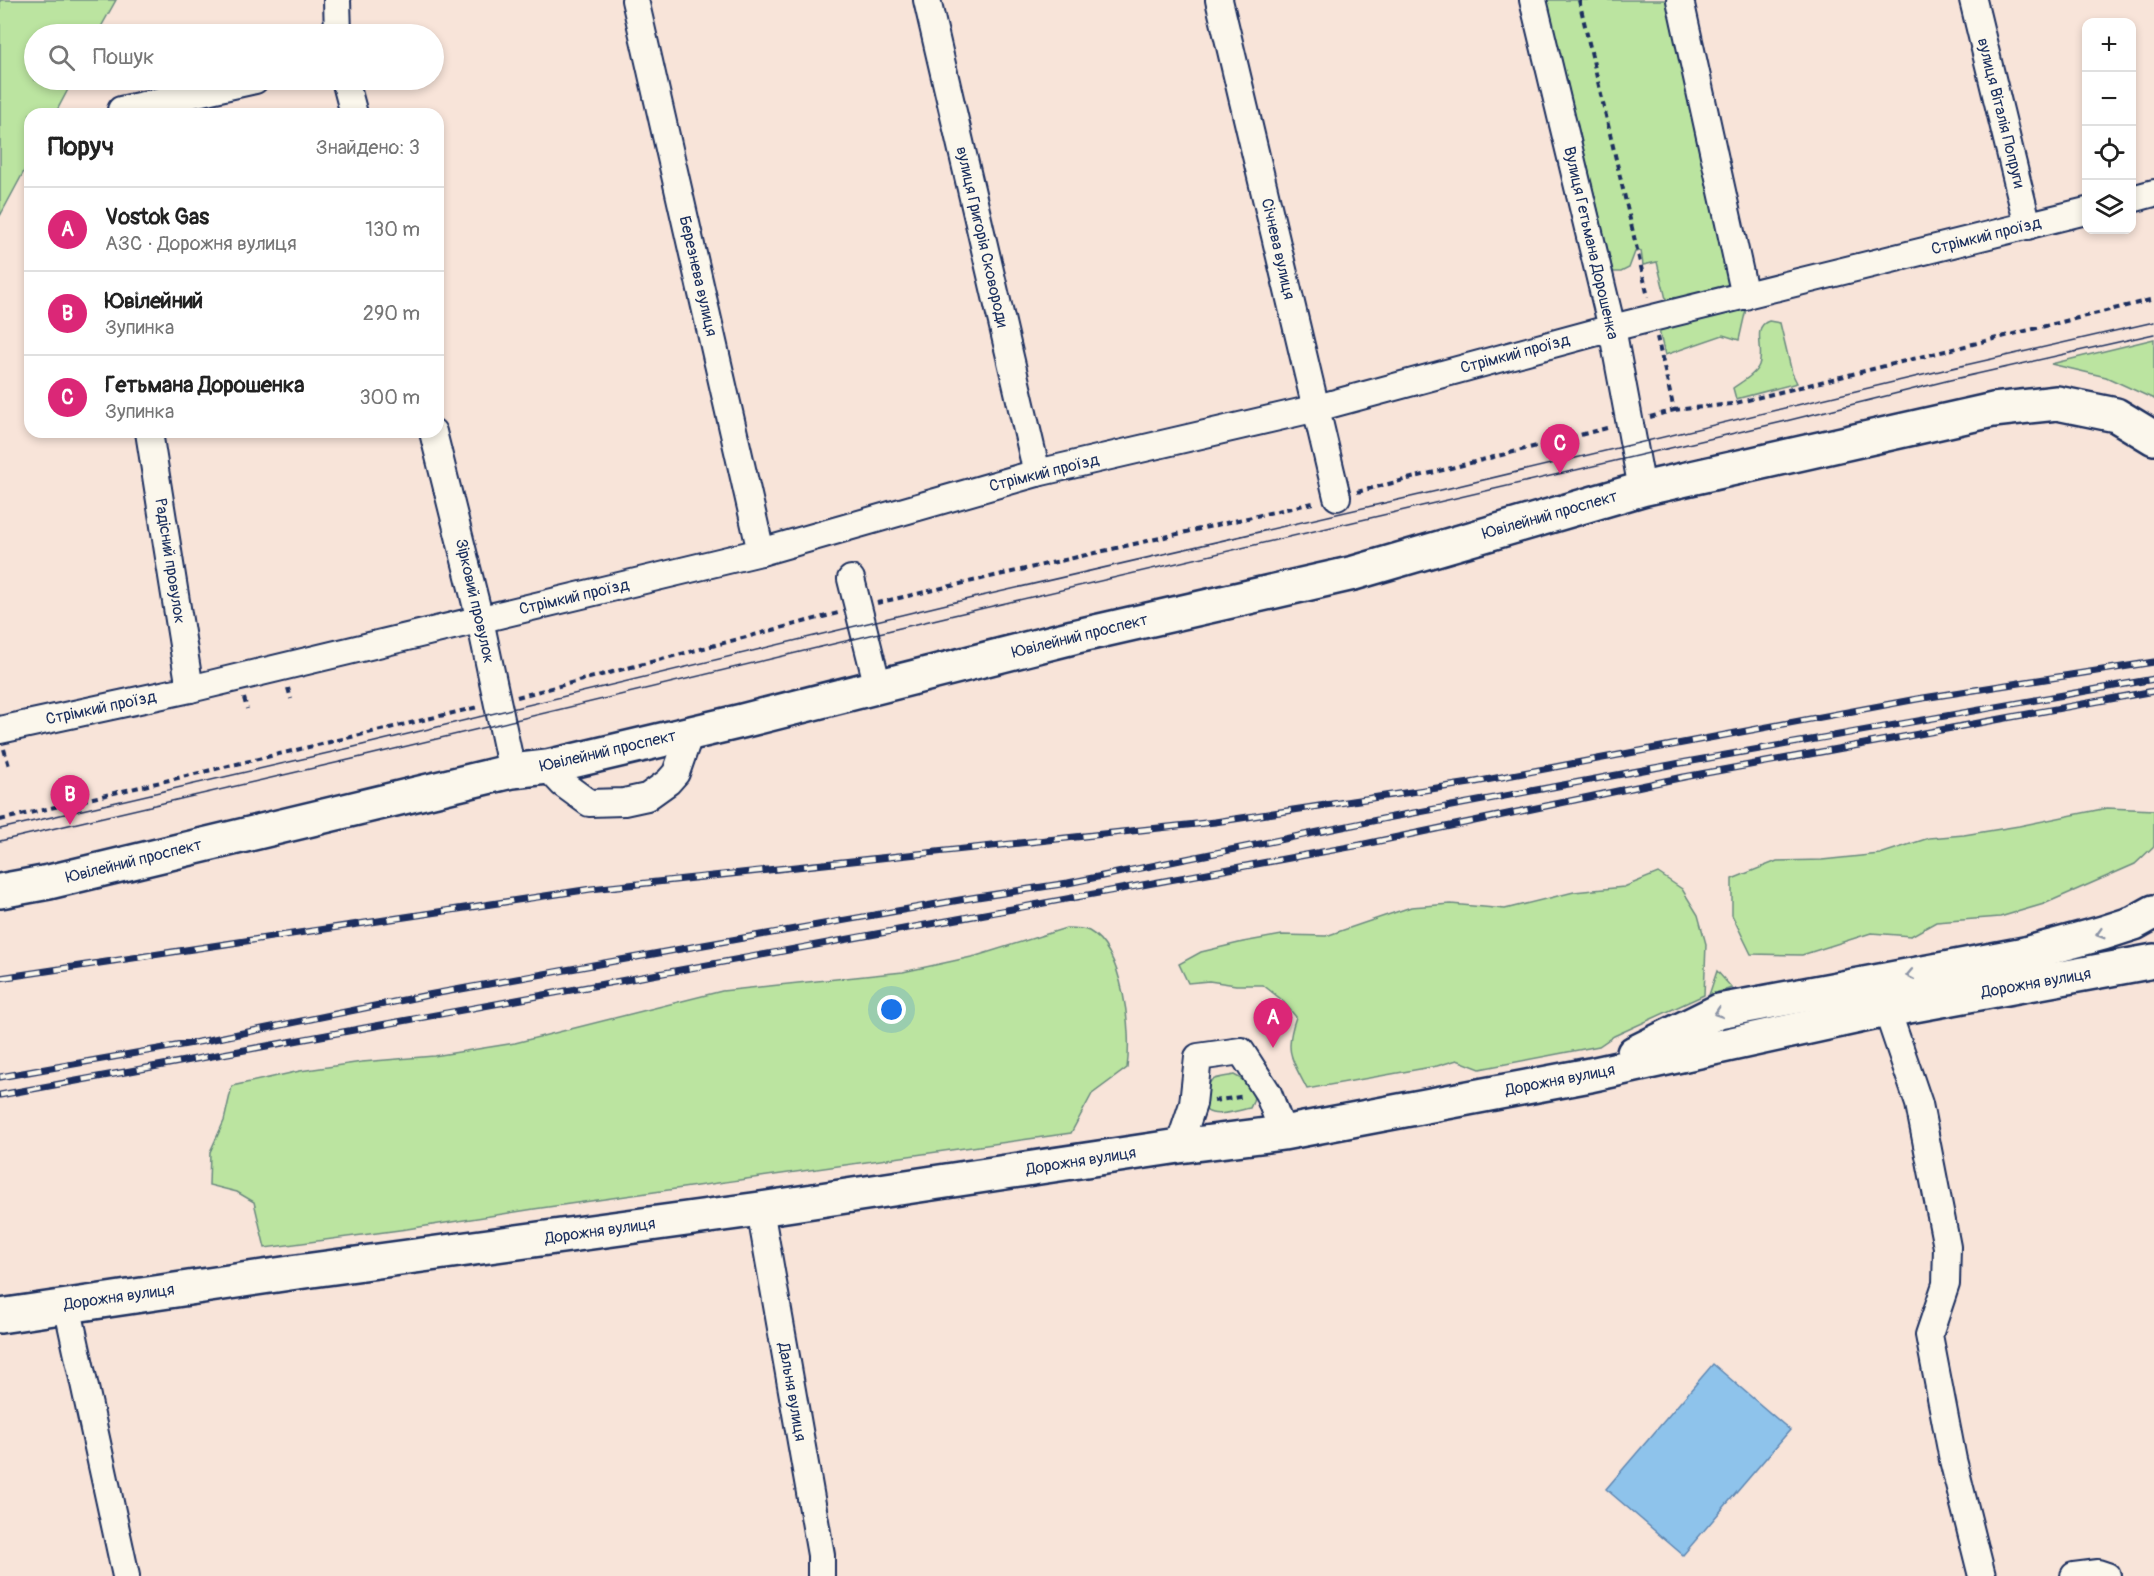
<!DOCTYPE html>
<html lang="uk">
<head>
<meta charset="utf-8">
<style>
	:root { --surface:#fff; --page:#f2f2f2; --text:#222; --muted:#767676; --line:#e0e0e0; --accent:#db2777 }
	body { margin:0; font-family:Pangolin,sans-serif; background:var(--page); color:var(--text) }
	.controls { position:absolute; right:18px; top:18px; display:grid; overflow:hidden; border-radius:12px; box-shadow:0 3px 9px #0003 }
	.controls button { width:54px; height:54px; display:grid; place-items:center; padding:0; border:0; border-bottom:2px solid var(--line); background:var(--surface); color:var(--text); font:30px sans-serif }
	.you { position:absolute; left:892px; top:1010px; width:21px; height:21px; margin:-15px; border:4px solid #fff; border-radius:50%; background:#1a73e8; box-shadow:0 0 0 9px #1a73e833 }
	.badge { display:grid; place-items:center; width:39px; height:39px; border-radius:50%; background:var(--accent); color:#fff; font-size:20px; font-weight:700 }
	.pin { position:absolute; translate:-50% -50px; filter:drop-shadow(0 2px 3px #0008) }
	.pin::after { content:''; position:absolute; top:32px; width:21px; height:18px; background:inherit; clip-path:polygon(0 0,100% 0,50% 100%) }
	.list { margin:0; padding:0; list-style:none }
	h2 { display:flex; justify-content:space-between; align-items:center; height:78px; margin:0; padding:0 24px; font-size:26px }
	h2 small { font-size:20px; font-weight:400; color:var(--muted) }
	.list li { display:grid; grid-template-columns:39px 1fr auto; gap:18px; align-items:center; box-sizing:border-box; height:84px; padding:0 24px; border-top:2px solid var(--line) }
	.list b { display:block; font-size:22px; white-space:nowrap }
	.list p { margin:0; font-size:20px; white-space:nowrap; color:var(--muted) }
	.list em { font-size:20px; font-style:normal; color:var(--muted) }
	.icon { flex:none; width:33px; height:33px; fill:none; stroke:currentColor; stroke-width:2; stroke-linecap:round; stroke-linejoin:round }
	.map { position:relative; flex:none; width:2154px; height:1576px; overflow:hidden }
	.search { position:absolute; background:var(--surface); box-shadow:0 3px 9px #0003; left:24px; top:24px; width:420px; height:66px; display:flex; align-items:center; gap:15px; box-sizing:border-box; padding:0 21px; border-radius:33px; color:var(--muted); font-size:22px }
	.panel { position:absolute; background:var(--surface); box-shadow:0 3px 9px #0003; left:24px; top:108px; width:420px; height:330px; border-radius:18px }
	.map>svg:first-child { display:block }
</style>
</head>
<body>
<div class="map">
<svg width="2154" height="1576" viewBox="0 0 2154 1576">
	<rect width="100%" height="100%" fill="#f8e4d9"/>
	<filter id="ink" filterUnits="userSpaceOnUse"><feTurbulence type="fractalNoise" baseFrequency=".0167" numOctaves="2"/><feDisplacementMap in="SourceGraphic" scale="12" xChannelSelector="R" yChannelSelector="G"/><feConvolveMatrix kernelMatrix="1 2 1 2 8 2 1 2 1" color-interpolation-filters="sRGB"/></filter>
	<g filter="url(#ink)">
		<g fill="#bbe4a0" stroke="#6b8a7f" stroke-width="1.5">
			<path d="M0 0H116L97 34H34V80H73L55 114H30V160L0 216Z"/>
			<path d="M1547 0H1672L1745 300 1746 309 1739 340 1723 335 1665 355 1653 306 1667 303 1657 262 1643 265 1641 251 1635 252 1629 268 1621 272H1613Z"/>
			<path d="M1769 321 1780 323 1792 373 1797 383 1736 399 1733 388C1741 382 1755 375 1759 365 1765 349 1751 327 1769 321Z"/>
			<path d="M2154 339V399L2106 377 2051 364Z"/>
			<path d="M2107 808 2154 810V846L2135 864 2044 904 2000 917 1936 922 1911 936 1871 933 1802 955 1751 954 1732 915V879L1777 861 1822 860 1880 854 1929 838 1964 835 2019 826Z"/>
			<path d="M1658 873 1682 889 1698 915 1706 944 1704 995 1614 1036 1599 1046 1480 1069 1457 1060 1437 1066 1307 1089C1291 1058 1284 1051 1296 1017L1282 1000 1263 985H1236L1209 981 1188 983 1179 964 1201 952 1243 942 1282 935 1326 936 1411 907 1451 904 1505 909 1574 892 1624 887Z"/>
			<path d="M1066 928C1073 928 1083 928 1089 931 1124 950 1132 1033 1127 1068L1092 1094 1071 1133 534 1209 407 1229 265 1248 254 1202 237 1192 209 1185 210 1152 224 1121 232 1086 300 1071 362 1062 434 1056 515 1043 722 991 903 972 976 956Z"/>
			<path d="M1717 971 1732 988 1709 995Z"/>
			<path d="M1234 1075C1248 1082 1260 1092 1250 1108 1239 1110 1223 1116 1212 1113 1198 1110 1202 1089 1211 1081 1216 1077 1227 1077 1234 1075Z"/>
		</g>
		<path fill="#8ec3eb" stroke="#6088b3" stroke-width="1.5" d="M1713 1364 1790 1430 1683 1555 1606 1489Z"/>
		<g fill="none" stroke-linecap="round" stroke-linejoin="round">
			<g stroke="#1b2f5e" stroke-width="30">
				<g id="minor">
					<path d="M337 0 338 34"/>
					<path d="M635 0 761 552"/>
					<path d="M927 0 1037 473"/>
					<path d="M1219 0 1337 497"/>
					<path d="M1533 0 1612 328 1642 489"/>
					<path d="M1680 0 1745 296"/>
					<path d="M1973 0 2028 226"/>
					<path d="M345 80 354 114"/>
					<path d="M121 110 255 80"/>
					<path d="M2132 199 2154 193"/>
					<path d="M149 432 190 689"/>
					<path d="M433 432 480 620 512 771"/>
					<path d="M851 579 878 687"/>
					<path d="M0 730 190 689 761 552 1037 473 1317 408 1612 328 2086 211"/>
					<path d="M547 767 563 784 589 803 624 802 647 797 668 782 676 773 690 733"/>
					<path d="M1887 1010 1919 1104 1947 1247 1946 1284 1929 1335 1953 1460 1982 1576"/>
					<path d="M1179 1146 1193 1104 1198 1057 1241 1051 1268 1093 1283 1133"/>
					<path d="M760 1209 821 1555V1576"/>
					<path d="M67 1305 126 1576"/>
					<path d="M2074 1576 2098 1573 2107 1576"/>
				</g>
			</g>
			<g stroke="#1b2f5e" stroke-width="38">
				<g id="major">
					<path d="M0 891 49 882 512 771 547 767 742 721 1073 637 1354 573 1642 489 1993 410 2057 403 2116 415 2154 438"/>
					<path d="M1634 1053 1719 1011 2025 954 2103 933 2134 923 2154 912"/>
					<path d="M0 1316 290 1273 760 1209 1179 1146 1283 1133 1590 1075 1887 1010 2154 961"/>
				</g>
			</g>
			<g stroke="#1b2f5e" stroke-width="4" stroke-dasharray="6 4.5" stroke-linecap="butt">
				<path d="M1579 0 1648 297"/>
				<path d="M1674 410 1732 404 2154 299"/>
				<path d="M1650 417 1674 410 1657 337"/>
				<path d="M1357 492 1611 427"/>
				<path d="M877 603 1317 502"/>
				<path d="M288 688 291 699"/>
				<path d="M517 697 838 613"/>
				<path d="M244 698 247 709"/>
				<path d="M4 749 9 766"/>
				<path d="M0 820 478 707"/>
				<path d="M1214 1101 1245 1096"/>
			</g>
			<use href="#minor" stroke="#fbf7ec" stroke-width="26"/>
			<use href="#major" stroke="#fbf7ec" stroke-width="33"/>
			<g stroke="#1b2f5e" stroke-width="1.5">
				<path d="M0 829 354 747 951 603 1454 487 1948 369 2154 322"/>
				<path d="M0 841 357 758 954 615 1782 422 1950 380 2154 334"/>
			</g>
			<g stroke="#1b2f5e" stroke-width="7">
				<g id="rail">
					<path d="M0 978 591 889 1215 822 1470 783 1917 699 2154 662"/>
					<path d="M0 1077 204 1041 428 995 692 947 971 898 1068 883 1387 818 1681 763 2154 679"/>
					<path d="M0 1095 1360 845 1684 777 2154 691"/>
				</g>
			</g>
			<use href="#rail" stroke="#fbf7ec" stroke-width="4.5" stroke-dasharray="14" stroke-linecap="butt"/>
		</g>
		<defs><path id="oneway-chevron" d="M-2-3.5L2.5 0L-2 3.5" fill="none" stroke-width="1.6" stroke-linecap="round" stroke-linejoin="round" transform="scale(1.5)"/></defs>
		<g stroke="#8b93a5">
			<use href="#oneway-chevron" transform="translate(2100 934) rotate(164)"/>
			<use href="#oneway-chevron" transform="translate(1910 975) rotate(169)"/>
			<use href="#oneway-chevron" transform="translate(1718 1013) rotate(161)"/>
		</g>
	</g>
	<g text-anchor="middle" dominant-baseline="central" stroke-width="5" stroke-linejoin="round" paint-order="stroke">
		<g font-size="16" fill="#1b2f5e" stroke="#fbf7ec">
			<text transform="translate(2001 113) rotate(76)">вулиця Віталія Попруги</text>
			<text transform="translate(1986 236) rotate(-14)">Стрімкий проїзд</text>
			<text transform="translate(982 237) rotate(77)">вулиця Григорія Сковороди</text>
			<text transform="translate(1591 243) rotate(77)">Вулиця Гетьмана Дорошенка</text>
			<text transform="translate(1278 249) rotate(77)">Січнева вулиця</text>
			<text transform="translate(698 276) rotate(77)">Березнева вулиця</text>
			<text transform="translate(1515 354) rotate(-15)">Стрімкий проїзд</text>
			<text transform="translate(1044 473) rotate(-14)">Стрімкий проїзд</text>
			<text transform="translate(1550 515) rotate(-16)">Ювілейний проспект</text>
			<text transform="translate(170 561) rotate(81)">Радісний провулок</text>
			<text transform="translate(574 597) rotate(-13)">Стрімкий проїзд</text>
			<text transform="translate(475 601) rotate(77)">Зірковий провулок</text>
			<text transform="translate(1080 636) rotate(-14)">Ювілейний проспект</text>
			<text transform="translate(101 708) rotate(-12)">Стрімкий проїзд</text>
			<text transform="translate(608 751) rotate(-13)">Ювілейний проспект</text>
			<text transform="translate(134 861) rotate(-14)">Ювілейний проспект</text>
			<text transform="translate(2036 983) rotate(-10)">Дорожня вулиця</text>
			<text transform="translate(1560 1080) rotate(-11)">Дорожня вулиця</text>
			<text transform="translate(1081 1161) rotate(-9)">Дорожня вулиця</text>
			<text transform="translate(600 1231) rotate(-8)">Дорожня вулиця</text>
			<text transform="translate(119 1297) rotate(-8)">Дорожня вулиця</text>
			<text transform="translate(792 1392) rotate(80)">Дальня вулиця</text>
		</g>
	</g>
</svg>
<div class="controls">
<button>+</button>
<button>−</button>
<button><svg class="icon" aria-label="locate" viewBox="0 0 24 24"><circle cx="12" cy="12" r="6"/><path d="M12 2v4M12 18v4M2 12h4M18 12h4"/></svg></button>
<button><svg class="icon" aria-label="layers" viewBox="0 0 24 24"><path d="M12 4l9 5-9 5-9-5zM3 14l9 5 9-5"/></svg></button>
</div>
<div class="you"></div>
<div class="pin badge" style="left:1273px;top:1048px">A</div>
<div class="pin badge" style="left:70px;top:825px">B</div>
<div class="pin badge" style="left:1560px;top:474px">C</div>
<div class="search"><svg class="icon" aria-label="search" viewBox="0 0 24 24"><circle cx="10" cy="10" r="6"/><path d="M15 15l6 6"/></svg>Пошук</div>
<section class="panel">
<h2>Поруч<small>Знайдено: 3</small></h2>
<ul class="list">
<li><span class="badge">A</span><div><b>Vostok Gas</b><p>АЗС · Дорожня вулиця</p></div><em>130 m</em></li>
<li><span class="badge">B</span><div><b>Ювілейний</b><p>Зупинка</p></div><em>290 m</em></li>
<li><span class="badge">C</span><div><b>Гетьмана Дорошенка</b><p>Зупинка</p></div><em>300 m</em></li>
</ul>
</section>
</div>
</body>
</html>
